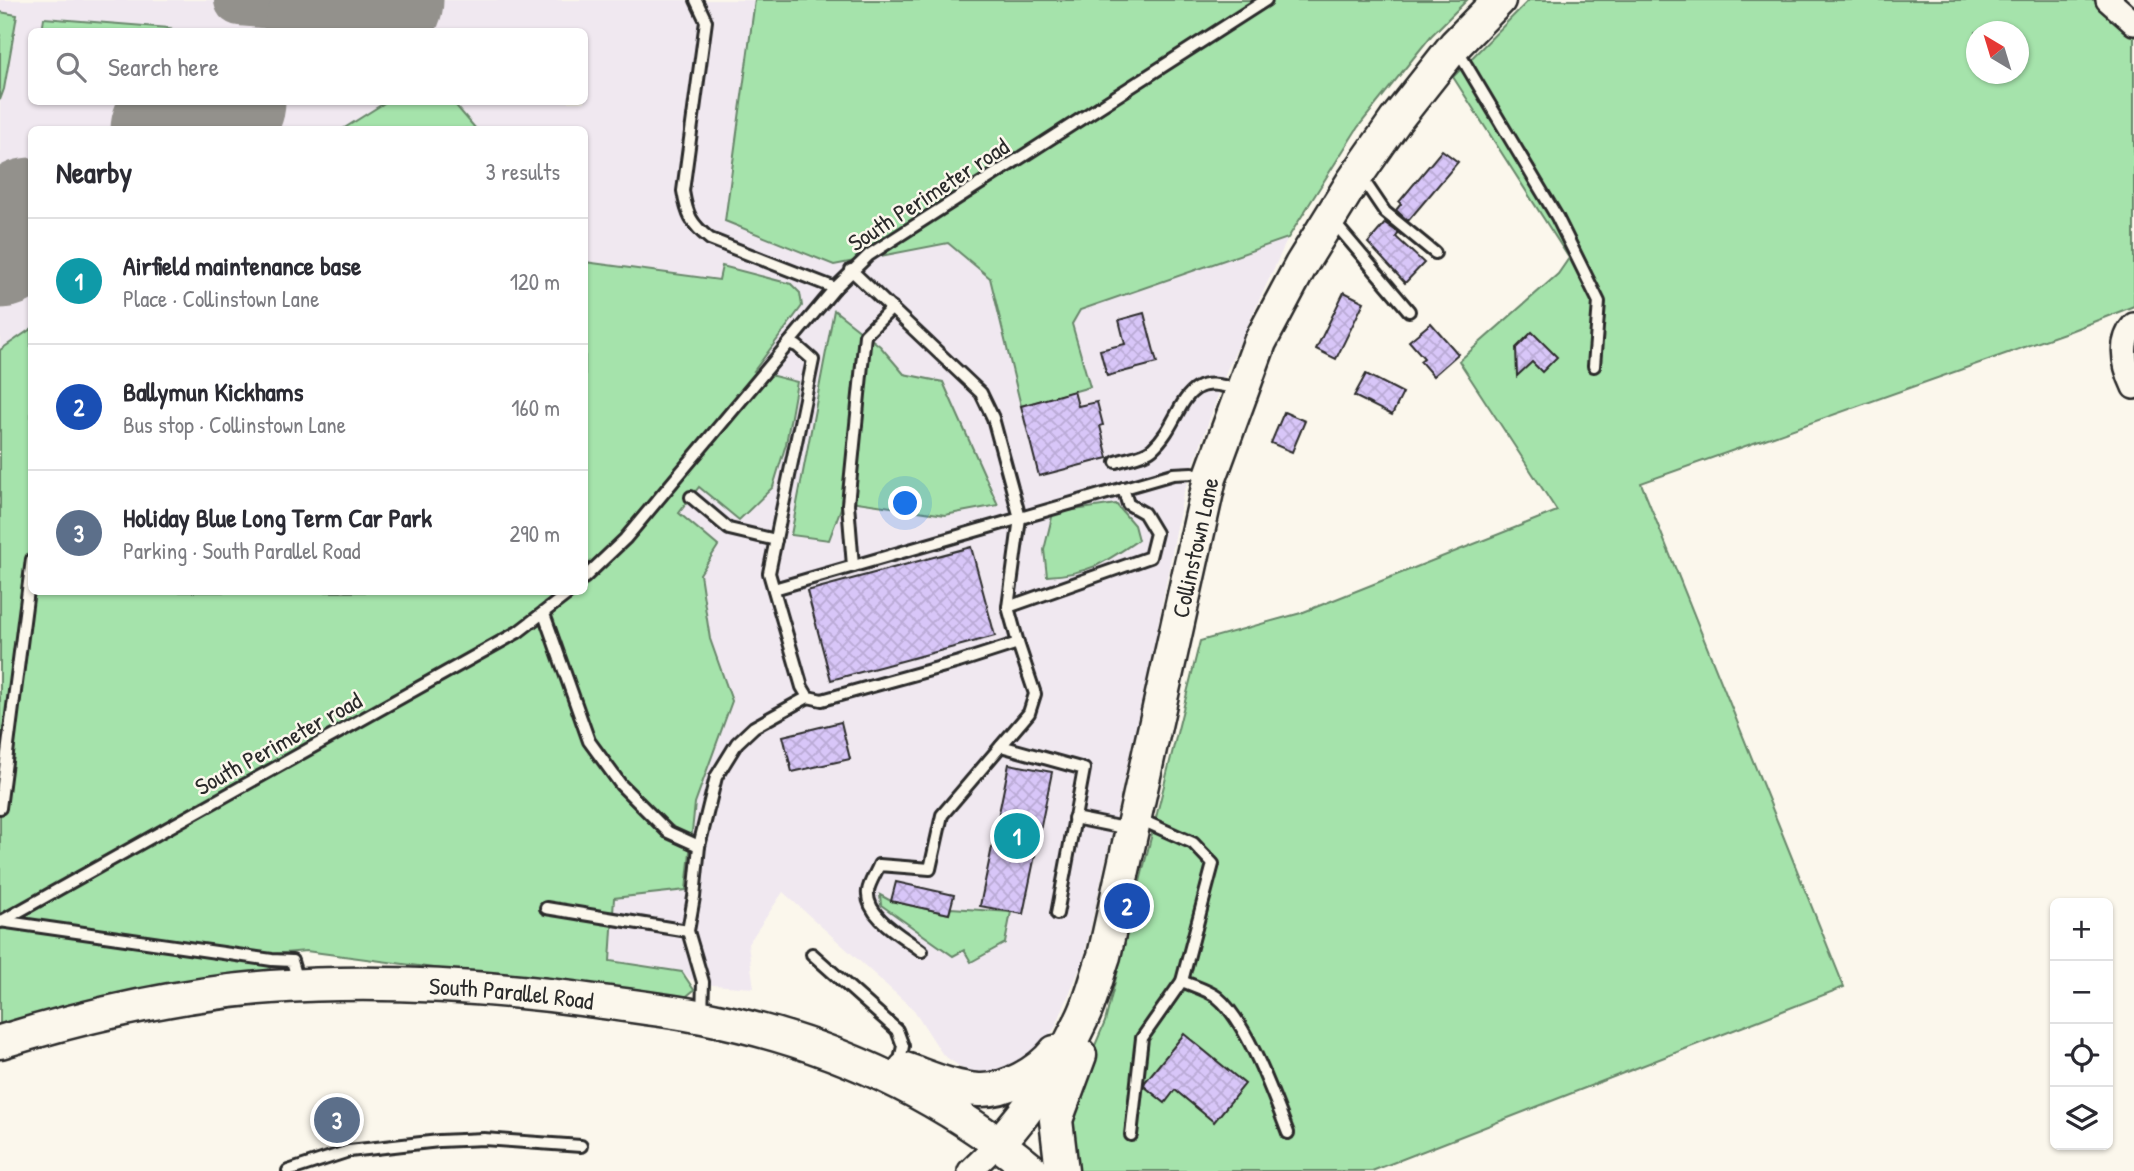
<!DOCTYPE html>
<html lang="en">
<head>
<meta charset="utf-8">
<style>
	:root { --surface:#fff; --page:#f7f7f7; --text:#2b2b33; --muted:#7c7c81; --line:#e1e1e2; --accent:#db2777 }
	body { margin:0; font-family:"Patrick Hand",sans-serif; background:var(--page); color:var(--text) }
	.controls { position:absolute; right:21px; bottom:21px; display:grid; overflow:hidden; border-radius:10px; box-shadow:0 2px 5px #0004 }
	.controls button { width:63px; height:63px; display:grid; place-items:center; padding:0; border:0; border-bottom:2px solid var(--line); background:var(--surface); color:var(--text); font:35px sans-serif }
	.compass { position:absolute; left:1966px; top:21px; width:63px; height:63px; border-radius:50%; background:var(--surface); box-shadow:0 2px 5px #0004; rotate:322deg }
	.you { position:absolute; left:906px; top:504px; width:24px; height:24px; margin:-18px; border:5px solid #fff; border-radius:50%; background:#1a73e8; box-shadow:0 0 0 10px #1a73e833 }
	.badge { display:grid; place-items:center; width:46px; height:46px; border-radius:50%; background:var(--accent); color:#fff; font-size:23px; font-weight:700 }
	.pin { position:absolute; translate:-50% -50%; border:4px solid #fff; box-shadow:0 2px 7px #0006 }
	.list { margin:0; padding:0; list-style:none }
	h2 { display:flex; justify-content:space-between; align-items:center; height:91px; margin:0; padding:0 28px; font-size:30px }
	h2 small { font-size:23px; font-weight:400; color:var(--muted) }
	.list li { display:grid; grid-template-columns:46px 1fr auto; gap:21px; align-items:center; box-sizing:border-box; height:126px; padding:0 28px; border-top:2px solid var(--line) }
	.list b { display:block; font-size:26px; white-space:nowrap }
	.list p { margin:0; font-size:23px; white-space:nowrap; color:var(--muted) }
	.list em { font-size:23px; font-style:normal; color:var(--muted) }
	.icon { flex:none; width:38px; height:38px; fill:none; stroke:currentColor; stroke-width:2; stroke-linecap:round; stroke-linejoin:round }
	.map { position:relative; flex:none; width:2134px; height:1171px; overflow:hidden }
	.search { position:absolute; background:var(--surface); box-shadow:0 2px 5px #0004; left:28px; top:28px; width:560px; height:77px; display:flex; align-items:center; gap:18px; box-sizing:border-box; padding:0 24px; border-radius:10px; color:var(--muted); font-size:26px }
	.panel { position:absolute; background:var(--surface); box-shadow:0 2px 5px #0004; left:28px; top:126px; width:560px; height:469px; border-radius:10px }
	.map>svg:first-child { display:block }
</style>
</head>
<body>
<div class="map">
<svg width="2134" height="1171" viewBox="0 0 2134 1171">
	<defs>
		<pattern id="building-cross-hatch" width="8" height="8" patternUnits="userSpaceOnUse" patternTransform="scale(1.75)"><rect width="8" height="8" fill="#d8c6f8"/><path d="M0 0l8 8M0 8l8-8" fill="none" stroke="#baaad5"/></pattern>
	</defs>
	<rect width="100%" height="100%" fill="#fbf7ec"/>
	<filter id="ink" filterUnits="userSpaceOnUse"><feTurbulence type="fractalNoise" baseFrequency=".0143" numOctaves="2"/><feDisplacementMap in="SourceGraphic" scale="14" xChannelSelector="R" yChannelSelector="G"/><feConvolveMatrix kernelMatrix="1 2 1 2 8 2 1 2 1" color-interpolation-filters="sRGB"/></filter>
	<g filter="url(#ink)">
		<path fill="#f0e8f0" fill-rule="evenodd" d="M0 0H1467L1431 36 1358 127 1288 238 1227 370 1183 495 1155 642 1083 961 1055 1028 1038 1049 1016 1066 986 1075 965 1070 943 1055 914 1010 783 892 748 944 754 988 713 985 692 980 682 972 376 928 272 949 269 971 129 980 0 1051ZM32 32H584V102H32ZM32 130H584V592H32Z"/>
		<g fill="#a5e3ab" stroke="#68876b" stroke-width="2" fill-rule="evenodd">
			<path d="M755 0H1467L1431 36 1358 127 1288 238 1080 310 1072 324 1090 387 1021 406 990 278 948 243 834 265 725 221Z"/>
			<path d="M1529 0H2094L2134 34V306L2070 331 1641 483 1844 987 1372 1171H1076L1061 1125 1105 1022 1200 641 1301 613 1557 511 1459 361 1558 274 1569 258 1453 77ZM1976 32H2018V74H1976Z"/>
			<path d="M0 12 17 15 4 89 0 100Z"/>
			<path d="M44 18 170 28 165 32 42 31Z"/>
			<path d="M386 102H453L476 129H343Z"/>
			<path d="M585 262 719 280 722 266 791 284 800 293 802 306 754 371 797 382 786 444 773 487 739 520 699 487 679 513 718 546 700 574 710 639 732 701 695 803 686 890 614 898 610 961 682 972 694 990 681 1001 306 951 274 954 269 971 97 1000 0 1031V350L31 329 32 592H584Z"/>
			<path d="M834 310 880 346 904 374 943 382 998 505 945 515 844 500 829 540 791 535Z"/>
			<path d="M1116 504 1134 525 1138 540C1104 563 1089 574 1047 576L1044 550 1053 513Z"/>
			<path d="M880 895 891 901 949 914 951 908 1011 912 1005 943 971 962 964 950 953 956 881 905Z"/>
		</g>
		<g fill="none" stroke-linecap="round" stroke-linejoin="round">
			<path stroke="#93918c" stroke-width="52" d="M240 0 318 7 352 0"/>
			<g stroke="#93918c" stroke-width="131">
				<path d="M329 32 378 0"/>
				<path d="M176 130 220 102"/>
				<path d="M0 243 32 223"/>
			</g>
		</g>
		<g fill="url(#building-cross-hatch)" stroke="#2b2b2b" stroke-width="2">
			<path d="M1442 150 1458 162 1408 221 1396 210 1401 204 1399 202Z"/>
			<path d="M1385 223 1399 233 1396 237 1424 263 1405 283 1368 243Z"/>
			<path d="M1344 292 1364 302 1336 359 1316 349Z"/>
			<path d="M1144 313 1157 363 1107 376 1100 350 1125 344 1119 320Z"/>
			<path d="M1431 323 1458 354 1433 376 1420 361 1424 358 1409 341Z"/>
			<path d="M1532 332 1557 357 1542 372 1532 362 1517 376 1516 348Z"/>
			<path d="M1366 374 1403 393 1392 415 1354 396Z"/>
			<path d="M1074 391 1078 406 1097 402 1103 425 1100 426 1108 458 1039 476 1021 406Z"/>
			<path d="M1284 412 1305 421 1292 452 1271 443Z"/>
			<path d="M971 547 995 636 831 680 807 591Z"/>
			<path d="M841 722 850 759 792 772 783 736Z"/>
			<path d="M1009 764 1052 772 1023 914 980 906Z"/>
			<path d="M896 882 954 895 949 914 891 901Z"/>
			<path d="M1184 1034 1245 1084 1214 1122 1175 1090 1165 1103 1144 1086 1145 1082Z"/>
		</g>
		<g fill="none" stroke-linecap="round" stroke-linejoin="round">
			<g stroke="#2b2b2b" stroke-width="16">
				<g id="lane">
					<path d="M696 0 706 21 683 191C687 215 691 224 710 239L835 288"/>
					<path d="M1456 48 1557 217 1599 302 1594 366"/>
					<path d="M1360 175 1385 212 1435 253"/>
					<path d="M1332 220 1409 311"/>
					<path d="M851 270 981 393 993 418 1020 518 1008 607 1018 643"/>
					<path d="M789 343 797 346 813 360 769 573 802 687 808 697 822 700 959 662 1018 643 1035 694 1029 713 942 815 930 869 879 865C876 873 869 883 868 891 865 917 904 937 922 951"/>
					<path d="M1116 462C1127 458 1144 456 1152 449 1186 419 1178 366 1239 391"/>
					<path d="M691 497 729 529 776 540"/>
					<path d="M853 566 848 504 865 335 892 308"/>
					<path d="M584 578 625 539 835 288 869 255 1266 0"/>
					<path d="M774 589 1173 474 1192 473 1206 477"/>
					<path d="M1008 607 1150 557 1156 533 1144 513 1128 504 1123 488"/>
					<path d="M544 614 589 741 621 785 668 832 699 846"/>
					<path d="M1001 746 1084 769 1057 914"/>
					<path d="M0 808 32 559"/>
					<path d="M1074 818 1129 829"/>
					<path d="M546 908 688 931"/>
					<path d="M0 921 272 960 292 961 298 981"/>
					<path d="M0 922 518 632 570 592"/>
					<path d="M812 954 897 1030 903 1046 899 1065"/>
					<path d="M1182 981C1193 986 1208 990 1217 997 1247 1021 1274 1097 1288 1133"/>
					<path d="M702 1015 703 982 688 931 694 897 699 846 716 777 737 743 754 727 808 697"/>
					<path d="M1131 1135 1142 1038 1182 981 1213 864 1193 843 1137 818"/>
					<path d="M288 1171 349 1151 439 1141 484 1139 581 1146"/>
				</g>
			</g>
			<g stroke="#2b2b2b" stroke-width="28">
				<g id="street">
					<path d="M2108 0 2134 23"/>
					<path d="M2134 325C2118 343 2125 368 2134 387"/>
					<path d="M970 1171 999 1143"/>
				</g>
			</g>
			<g stroke="#2b2b2b" stroke-width="37">
				<g id="secondary">
					<path id="s1" d="M0 1042C87 1015 179 994 271 987 379 979 488 986 595 1001 631 1006 667 1010 703 1017 826 1041 936 1090 1033 1171"/>
					<path d="M905 1069C928 1077 954 1089 979 1090 1006 1091 1039 1072 1055 1052"/>
					<path id="s2" d="M999 1143C1033 1105 1061 1064 1083 1017 1092 998 1097 976 1104 956L1210 478 1260 342 1301 265 1353 181 1395 121 1455 45 1499 0"/>
					<path d="M1062 1171 1056 1120 1080 1055"/>
				</g>
			</g>
			<use href="#lane" stroke="#fbf7ec" stroke-width="10"/>
			<use href="#street" stroke="#fbf7ec" stroke-width="23"/>
			<use href="#secondary" stroke="#fbf7ec" stroke-width="32"/>
		</g>
	</g>
	<g text-anchor="middle" dominant-baseline="central" stroke-width="5" stroke-linejoin="round" paint-order="stroke">
		<g font-size="24" fill="#2b2b2b" stroke="#fbf7ec">
			<text transform="translate(928 194) rotate(-33)">South Perimeter road</text>
			<text stroke="none"><textPath href="#s2" startOffset="635">Collinstown Lane</textPath></text>
			<text transform="translate(278 743) rotate(-29)">South Perimeter road</text>
			<text stroke="none"><textPath href="#s1" startOffset="518">South Parallel Road</textPath></text>
		</g>
	</g>
</svg>
<div class="controls">
<button>+</button>
<button>−</button>
<button><svg class="icon" aria-label="locate" viewBox="0 0 24 24"><circle cx="12" cy="12" r="6"/><path d="M12 2v4M12 18v4M2 12h4M18 12h4"/></svg></button>
<button><svg class="icon" aria-label="layers" viewBox="0 0 24 24"><path d="M12 4l9 5-9 5-9-5zM3 14l9 5 9-5"/></svg></button>
</div>
<svg class="compass" viewBox="-18 -18 36 36"><path d="M0-13l5 13h-10z" fill="#e53935"/><path d="M0 13l5-13h-10z" fill="#7c7c81"/></svg>
<div class="you"></div>
<div class="pin badge" style="left:1017px;top:836px;background:#0f9aa8">1</div>
<div class="pin badge" style="left:1127px;top:906px;background:#1a4fb4">2</div>
<div class="pin badge" style="left:337px;top:1120px;background:#5c6f8a">3</div>
<div class="search"><svg class="icon" aria-label="search" viewBox="0 0 24 24"><circle cx="10" cy="10" r="6"/><path d="M15 15l6 6"/></svg>Search here</div>
<section class="panel">
<h2>Nearby<small>3 results</small></h2>
<ul class="list">
<li><span class="badge" style="background:#0f9aa8">1</span><div><b>Airfield maintenance base</b><p>Place · Collinstown Lane</p></div><em>120 m</em></li>
<li><span class="badge" style="background:#1a4fb4">2</span><div><b>Ballymun Kickhams</b><p>Bus stop · Collinstown Lane</p></div><em>160 m</em></li>
<li><span class="badge" style="background:#5c6f8a">3</span><div><b>Holiday Blue Long Term Car Park</b><p>Parking · South Parallel Road</p></div><em>290 m</em></li>
</ul>
</section>
</div>
</body>
</html>
